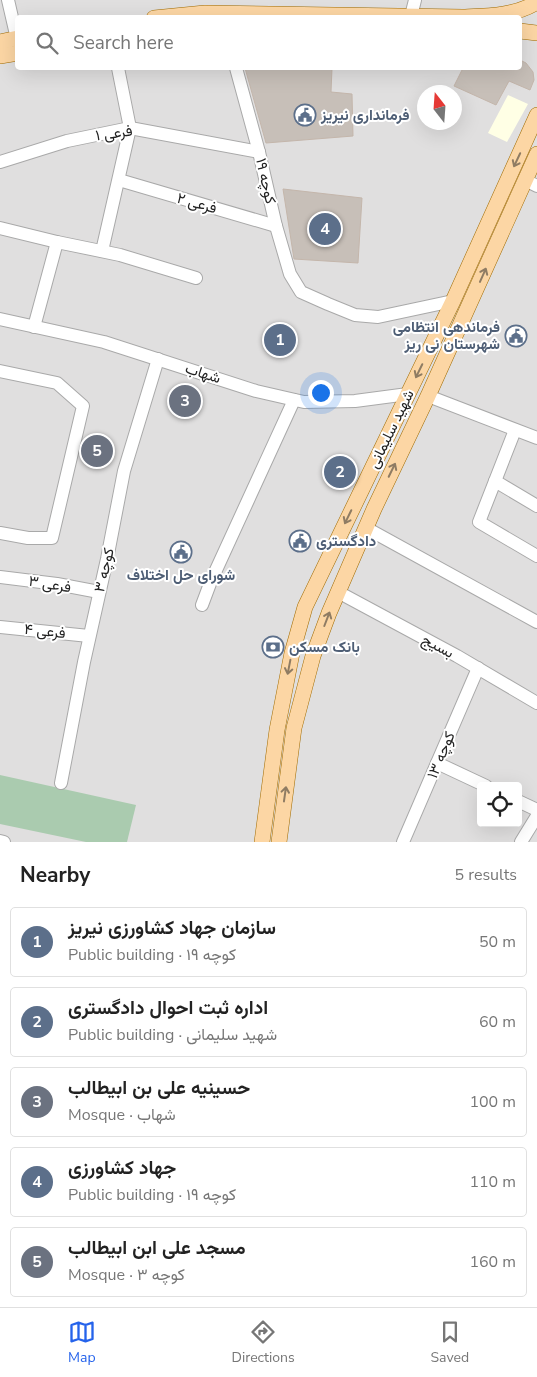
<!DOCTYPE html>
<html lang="en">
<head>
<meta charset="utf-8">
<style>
	:root { --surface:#fff; --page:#f2f2f2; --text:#222; --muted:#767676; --line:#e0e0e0; --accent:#2563eb }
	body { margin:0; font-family:"Nunito Sans",Vazirmatn,sans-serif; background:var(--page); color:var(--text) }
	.controls { position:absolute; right:15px; bottom:15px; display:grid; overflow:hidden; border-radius:5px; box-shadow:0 5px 20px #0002 }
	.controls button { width:45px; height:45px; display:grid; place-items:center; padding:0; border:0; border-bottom:1px solid var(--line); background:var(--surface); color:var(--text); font:25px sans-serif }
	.compass { position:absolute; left:417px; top:85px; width:45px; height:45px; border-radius:50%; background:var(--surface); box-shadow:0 5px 20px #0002; rotate:343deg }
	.you { position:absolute; left:320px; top:392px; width:18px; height:18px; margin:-12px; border:4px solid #fff; border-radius:50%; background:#1a73e8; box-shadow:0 0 0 8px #1a73e833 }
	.badge { display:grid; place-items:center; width:32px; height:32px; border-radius:50%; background:var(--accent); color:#fff; font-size:16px; font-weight:700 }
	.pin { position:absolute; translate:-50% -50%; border:2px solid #fff; box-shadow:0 1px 5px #0006 }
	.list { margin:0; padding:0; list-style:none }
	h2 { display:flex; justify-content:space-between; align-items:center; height:65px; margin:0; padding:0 20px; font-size:21px }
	h2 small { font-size:16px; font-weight:400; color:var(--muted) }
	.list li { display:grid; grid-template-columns:32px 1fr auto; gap:15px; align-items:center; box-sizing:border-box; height:70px; margin:0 10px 10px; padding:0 10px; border:1px solid var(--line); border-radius:5px }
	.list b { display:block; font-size:19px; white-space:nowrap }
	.list p { margin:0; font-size:16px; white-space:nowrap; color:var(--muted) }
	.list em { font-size:16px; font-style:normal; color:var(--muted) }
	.icon { flex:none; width:28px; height:28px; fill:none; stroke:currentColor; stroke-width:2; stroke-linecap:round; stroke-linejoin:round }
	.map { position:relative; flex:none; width:537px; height:842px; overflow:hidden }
	.search { position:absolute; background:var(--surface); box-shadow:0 5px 20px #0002; left:15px; right:15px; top:15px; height:55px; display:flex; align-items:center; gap:12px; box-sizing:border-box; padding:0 18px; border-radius:5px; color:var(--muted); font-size:19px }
	.sheet { height:465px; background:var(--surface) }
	nav { display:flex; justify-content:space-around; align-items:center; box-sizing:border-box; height:70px; border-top:1px solid var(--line); background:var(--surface); font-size:14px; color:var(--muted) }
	nav a { display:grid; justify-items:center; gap:2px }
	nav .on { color:var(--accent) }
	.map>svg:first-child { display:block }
</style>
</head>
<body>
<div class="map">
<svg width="537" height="842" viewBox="0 0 537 842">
	<rect width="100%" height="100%" fill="#f2efe9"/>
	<path fill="#e0dfdf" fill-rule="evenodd" d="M0 0H537V842H0ZM18 18H520V68H18ZM424 92H454V122H424ZM481 786H518V823H481Z"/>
	<path fill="#ffffe5" d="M508 95 528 104 507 142 488 133Z"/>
	<path fill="#aacbaf" d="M0 775 136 805 127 842H86L0 824Z"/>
	<g fill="#c7bfb8" stroke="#c4b6ab">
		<path d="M520 60 526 63 533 72 534 80 530 90 509 81 496 105 454 86 463 68H520Z"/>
		<path d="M245 68H332L331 92 352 94 353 136 266 143Z"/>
		<path d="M283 189 362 198 358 263 294 259Z"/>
	</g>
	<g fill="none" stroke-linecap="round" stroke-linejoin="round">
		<g stroke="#a9a9a9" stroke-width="14">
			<g id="minor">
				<path d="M8 0 17 39"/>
				<path d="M411 16 415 0"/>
				<path d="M236 68 259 152 276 226 290 274 301 292 328 304 355 315 378 317 453 301"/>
				<path d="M0 162 67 141 130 128 259 152"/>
				<path d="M119 180 276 226"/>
				<path d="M525 180 537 186"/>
				<path d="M0 228 57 242 120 255 196 278"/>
				<path d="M102 251 130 128 118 68"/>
				<path d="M0 319 104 342 256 391 304 402 355 401 408 394"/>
				<path d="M34 327 57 242"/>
				<path d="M0 371 57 383 83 406 52 538H28L0 533"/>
				<path d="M428 396 537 438"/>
				<path d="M515 430 479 522 537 556"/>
				<path d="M495 481 537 506"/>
				<path d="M366 528 537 622"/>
				<path d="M0 577 57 584 99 592"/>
				<path d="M338 592 457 656 537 703"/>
				<path d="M202 605 211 581 294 400"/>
				<path d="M0 627 89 636"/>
				<path d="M437 763 486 786"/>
				<path d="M61 783 84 662 107 559 124 471 158 359"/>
				<path d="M518 801 537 810"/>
				<path d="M0 841 4 842"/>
				<path d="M403 842 478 668"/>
				<path d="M521 842 537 816"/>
			</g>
		</g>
		<g stroke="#a06b00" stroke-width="16">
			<g id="major">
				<path d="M154 18 205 13 463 17C487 16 516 16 537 2"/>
				<path d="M520 31 537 33"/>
				<path d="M0 42 18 38"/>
				<path d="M0 56 18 53"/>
				<path d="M262 842 277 730 292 653 305 607 453 301 537 115"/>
				<path d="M279 842 294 728 313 656 329 613 374 509 428 396 537 154"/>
			</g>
		</g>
		<use href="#minor" stroke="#fff" stroke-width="12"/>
		<use href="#major" stroke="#fcd6a4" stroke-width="15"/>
	</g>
	<defs><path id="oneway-shaft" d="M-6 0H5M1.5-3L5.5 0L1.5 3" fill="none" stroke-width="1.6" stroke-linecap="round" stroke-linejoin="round" transform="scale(1.25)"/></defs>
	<g stroke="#8f7c63">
		<use href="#oneway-shaft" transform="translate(517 160) rotate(115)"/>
		<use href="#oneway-shaft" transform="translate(483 275) rotate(-66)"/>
		<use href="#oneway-shaft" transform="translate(419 371) rotate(116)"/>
		<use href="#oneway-shaft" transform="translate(392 470) rotate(-64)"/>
		<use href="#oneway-shaft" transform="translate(348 517) rotate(116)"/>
		<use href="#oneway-shaft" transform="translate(327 619) rotate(-69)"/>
		<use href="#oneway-shaft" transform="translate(289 667) rotate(101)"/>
		<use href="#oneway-shaft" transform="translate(285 794) rotate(-82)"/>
	</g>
	<defs>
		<g id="civic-ring" transform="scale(1.125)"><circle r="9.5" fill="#fff" stroke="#5c6f8a" stroke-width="1.5"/><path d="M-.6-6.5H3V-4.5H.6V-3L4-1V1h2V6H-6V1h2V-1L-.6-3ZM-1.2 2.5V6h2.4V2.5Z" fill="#5c6f8a"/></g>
		<g id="bank-ring" transform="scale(1.125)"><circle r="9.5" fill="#fff" stroke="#5c6f8a" stroke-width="1.5"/><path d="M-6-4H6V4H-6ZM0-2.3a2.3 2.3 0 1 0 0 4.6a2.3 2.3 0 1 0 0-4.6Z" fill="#5c6f8a"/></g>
	</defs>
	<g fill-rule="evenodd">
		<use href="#civic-ring" x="305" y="115"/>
		<use href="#civic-ring" x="516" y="336"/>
		<use href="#civic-ring" x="300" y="541"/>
		<use href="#civic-ring" x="181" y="552"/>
		<use href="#bank-ring" x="273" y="647"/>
	</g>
	<g text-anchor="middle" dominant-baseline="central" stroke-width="4" stroke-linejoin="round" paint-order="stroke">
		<g font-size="15" font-weight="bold" fill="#4e5e75" stroke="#fff" text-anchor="start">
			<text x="321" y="115">فرمانداری نیریز</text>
			<text x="500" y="327" text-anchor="end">فرماندهی انتظامی<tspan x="500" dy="17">شهرستان نی ریز</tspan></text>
			<text x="316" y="541">دادگستری</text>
			<text x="181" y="575" text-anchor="middle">شورای حل اختلاف</text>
			<text x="289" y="647">بانک مسکن</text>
		</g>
		<g font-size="15" fill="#222" stroke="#fff">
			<text transform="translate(114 133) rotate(-8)">فرعی ۱</text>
			<text transform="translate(266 181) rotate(77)">کوچه ۱۹</text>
			<text transform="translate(197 203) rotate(16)">فرعی ۲</text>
			<text transform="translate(203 373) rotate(18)">شهاب</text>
			<text transform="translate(391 429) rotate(-64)">شهید سلیمانی</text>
			<text transform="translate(104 570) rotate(-77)">کوچه ۳</text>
			<text transform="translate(50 584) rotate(9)">فرعی ۳</text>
			<text transform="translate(45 631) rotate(6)">فرعی ۴</text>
			<text transform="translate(438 646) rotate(28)">بسیج</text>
			<text transform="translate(441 755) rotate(-67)">کوچه ۱۳</text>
		</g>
	</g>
</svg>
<div class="controls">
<button><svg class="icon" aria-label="locate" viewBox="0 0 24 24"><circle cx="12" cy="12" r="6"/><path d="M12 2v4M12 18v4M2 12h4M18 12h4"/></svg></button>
</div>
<svg class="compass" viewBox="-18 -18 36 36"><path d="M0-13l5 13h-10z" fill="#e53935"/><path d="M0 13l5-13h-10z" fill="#767676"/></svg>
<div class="you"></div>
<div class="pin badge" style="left:280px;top:340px;background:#5c6f8a">1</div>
<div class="pin badge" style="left:340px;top:472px;background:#5c6f8a">2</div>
<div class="pin badge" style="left:185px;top:401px;background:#6b7280">3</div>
<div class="pin badge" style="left:325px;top:229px;background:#5c6f8a">4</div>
<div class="pin badge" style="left:97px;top:451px;background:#6b7280">5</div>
<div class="search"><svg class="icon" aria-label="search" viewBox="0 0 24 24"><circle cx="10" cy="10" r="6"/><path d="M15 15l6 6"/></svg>Search here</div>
</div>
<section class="sheet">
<h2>Nearby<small>5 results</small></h2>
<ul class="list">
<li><span class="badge" style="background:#5c6f8a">1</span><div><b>سازمان جهاد کشاورزی نیریز</b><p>Public building · کوچه ۱۹</p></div><em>50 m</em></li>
<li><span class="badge" style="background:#5c6f8a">2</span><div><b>اداره ثبت احوال دادگستری</b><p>Public building · شهید سلیمانی</p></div><em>60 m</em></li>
<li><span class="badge" style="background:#6b7280">3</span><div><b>حسینیه علی بن ابیطالب</b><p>Mosque · شهاب</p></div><em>100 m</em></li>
<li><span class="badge" style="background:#5c6f8a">4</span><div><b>جهاد کشاورزی</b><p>Public building · کوچه ۱۹</p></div><em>110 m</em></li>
<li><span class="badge" style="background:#6b7280">5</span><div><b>مسجد علی ابن ابیطالب</b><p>Mosque · کوچه ۳</p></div><em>160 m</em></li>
</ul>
</section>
<nav>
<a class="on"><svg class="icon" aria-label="map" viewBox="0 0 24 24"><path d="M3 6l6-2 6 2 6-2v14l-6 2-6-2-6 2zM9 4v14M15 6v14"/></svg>Map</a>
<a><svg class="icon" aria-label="directions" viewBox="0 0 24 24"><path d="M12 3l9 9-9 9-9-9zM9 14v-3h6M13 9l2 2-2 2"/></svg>Directions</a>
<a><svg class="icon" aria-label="saved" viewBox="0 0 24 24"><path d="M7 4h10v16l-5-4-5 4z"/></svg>Saved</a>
</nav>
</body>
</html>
